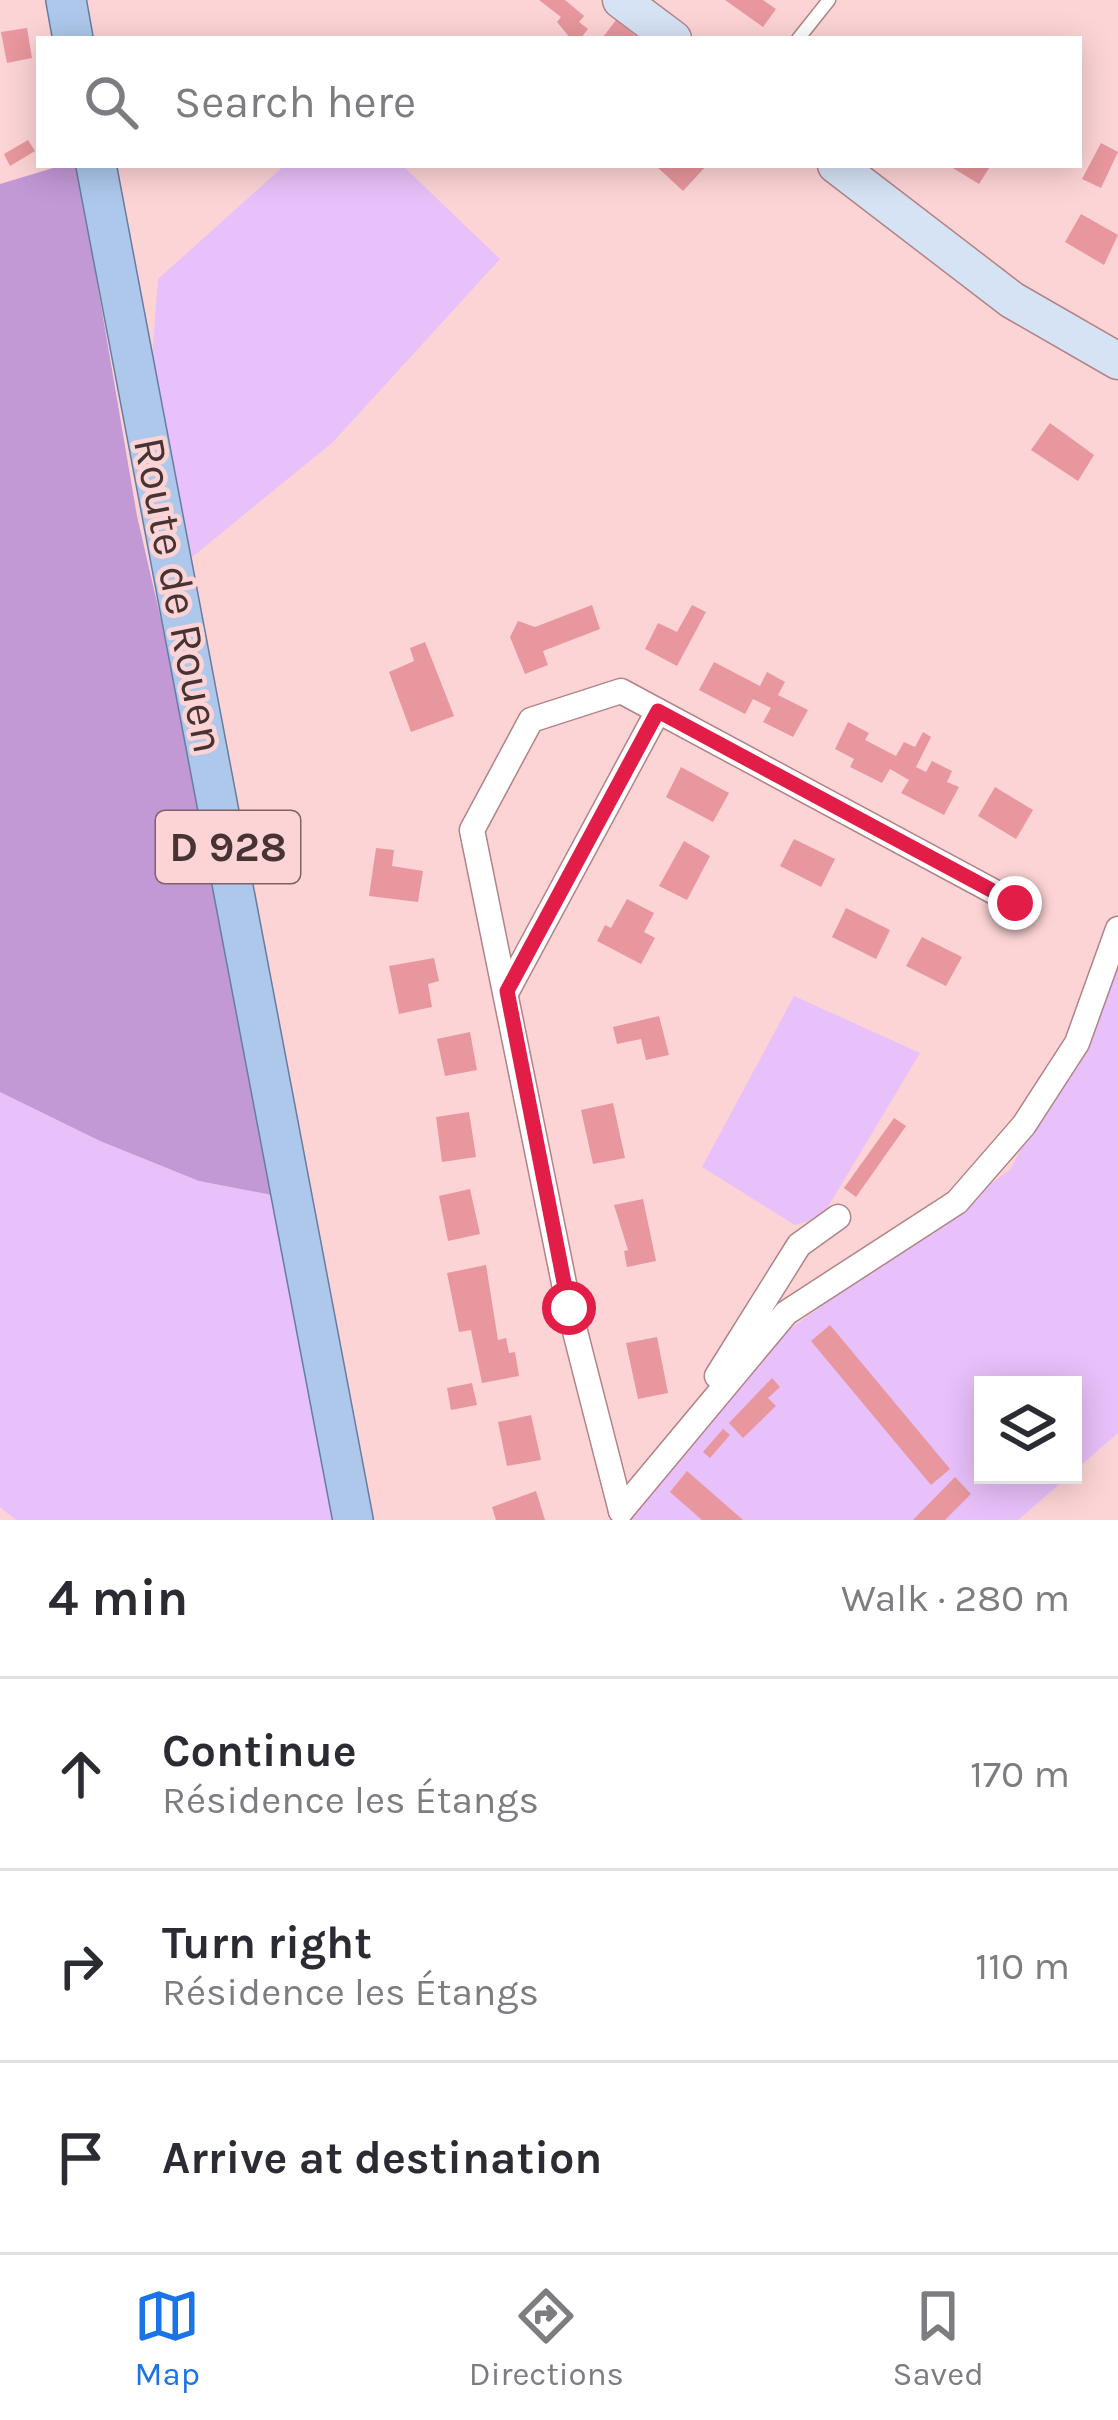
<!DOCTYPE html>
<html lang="en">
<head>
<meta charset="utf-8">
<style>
	:root { --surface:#fff; --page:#f2f2f3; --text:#2b2b33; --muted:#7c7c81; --line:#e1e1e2; --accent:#1a73e8 }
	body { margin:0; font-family:Karla,sans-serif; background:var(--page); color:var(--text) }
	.controls { position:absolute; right:36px; bottom:36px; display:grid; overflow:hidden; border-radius:0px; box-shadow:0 6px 30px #0003 }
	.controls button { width:108px; height:108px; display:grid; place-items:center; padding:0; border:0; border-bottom:3px solid var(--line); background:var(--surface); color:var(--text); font:60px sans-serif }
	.stop { position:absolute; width:36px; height:36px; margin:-27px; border:9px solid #e11d48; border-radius:50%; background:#fff }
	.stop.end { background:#e11d48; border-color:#fff; box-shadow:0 3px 12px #0008 }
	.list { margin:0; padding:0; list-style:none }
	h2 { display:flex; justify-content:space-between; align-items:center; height:156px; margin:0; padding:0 48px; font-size:51px }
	h2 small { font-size:39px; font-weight:400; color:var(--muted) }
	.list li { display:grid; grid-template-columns:78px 1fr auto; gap:36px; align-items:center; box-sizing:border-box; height:192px; padding:0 48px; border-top:3px solid var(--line) }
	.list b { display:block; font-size:45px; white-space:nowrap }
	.list p { margin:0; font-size:39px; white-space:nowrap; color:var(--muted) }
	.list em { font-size:39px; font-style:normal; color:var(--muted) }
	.icon { flex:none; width:66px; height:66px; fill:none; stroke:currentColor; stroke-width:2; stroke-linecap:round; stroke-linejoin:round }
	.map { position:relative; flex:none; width:1118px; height:1520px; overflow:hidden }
	.search { position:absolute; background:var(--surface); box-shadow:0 6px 30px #0003; left:36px; right:36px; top:36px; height:132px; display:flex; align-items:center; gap:30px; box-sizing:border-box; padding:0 42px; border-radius:0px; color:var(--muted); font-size:45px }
	.sheet { height:732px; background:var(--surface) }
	nav { display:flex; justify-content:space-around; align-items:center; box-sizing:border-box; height:168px; border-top:3px solid var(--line); background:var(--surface); font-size:33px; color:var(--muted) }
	nav a { display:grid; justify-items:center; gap:6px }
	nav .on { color:var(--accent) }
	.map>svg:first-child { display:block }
</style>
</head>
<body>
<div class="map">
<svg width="1118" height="1520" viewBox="0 0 1118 1520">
	<rect width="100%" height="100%" fill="#fdd4d6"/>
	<g fill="#e8c0fa">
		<path d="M285 165H402L500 259 333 442 191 558 152 359 158 279Z"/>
		<path d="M1118 950V1433L1073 1472V1385H983V1475H1070L1018 1520H630L780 1336 1011 1169Z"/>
		<path d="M794 996 920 1053 822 1217 795 1225 702 1167Z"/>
		<path d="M0 1092 100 1141 199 1181 282 1197 343 1520H16L0 1507Z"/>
	</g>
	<path fill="#c298d5" d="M63 165H77L137 516 246 987 282 1197 199 1181 100 1141 0 1092V184Z"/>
	<g fill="#e7979d">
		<path d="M539 0H565L584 16 579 22 588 29 580 39H571L557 22 561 17Z"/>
		<path d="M725 0H763L776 9 763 27Z"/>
		<path d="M616 20 640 39 603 37Z"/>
		<path d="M27 28 32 58 7 63 1 32Z"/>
		<path d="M28 140 35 151 10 166 4 154Z"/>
		<path d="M1101 143 1118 152 1101 188 1082 179Z"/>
		<path d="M655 165H707L683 191Z"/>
		<path d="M948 165H991L979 184Z"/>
		<path d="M1081 214 1118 235 1104 265 1065 242Z"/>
		<path d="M1050 423 1094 455 1078 481 1031 450Z"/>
		<path d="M592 605 600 629 543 651 548 665 525 674 510 637 518 621 535 627Z"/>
		<path d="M692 605 706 612 677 666 645 649 658 623 677 632Z"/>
		<path d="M425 642 454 716 411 732 389 672 414 661 410 648Z"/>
		<path d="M714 662 760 686 767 672 785 682 778 695 808 710 793 737 763 722 771 708 753 699 745 714 699 690Z"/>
		<path d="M848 722 869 733 865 740 896 756 904 742 915 747 923 732 931 737 916 767 926 772 932 761 952 771 947 782 959 787 944 815 901 793 909 780 890 769 882 783 850 767 854 759 835 749Z"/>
		<path d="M681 767 729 793 713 822 666 797Z"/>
		<path d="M995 787 1033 810 1016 839 978 816Z"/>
		<path d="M794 839 835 859 821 887 780 866Z"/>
		<path d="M684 841 710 856 687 900 659 886Z"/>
		<path d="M376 848 394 850 392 866 423 871 418 902 369 896Z"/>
		<path d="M627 899 654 913 644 932 655 938 641 964 597 941 605 925 611 928Z"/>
		<path d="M846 908 890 930 876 959 832 937Z"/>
		<path d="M922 937 962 957 946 986 906 966Z"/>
		<path d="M434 958 439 981 428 984 432 1007 399 1014 389 966Z"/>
		<path d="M659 1016 669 1055 646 1060 641 1039 617 1044 613 1027Z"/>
		<path d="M470 1032 477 1070 445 1076 437 1039Z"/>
		<path d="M613 1103 625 1158 593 1164 581 1110Z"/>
		<path d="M469 1112 476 1157 442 1162 436 1117Z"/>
		<path d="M894 1118 906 1126 856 1197 844 1188Z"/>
		<path d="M470 1189 480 1234 448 1241 439 1196Z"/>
		<path d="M643 1199 656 1261 627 1267 624 1251 628 1250 614 1205Z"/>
		<path d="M486 1265 498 1340 506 1338 509 1353 515 1352 519 1376 482 1383 471 1330 459 1332 447 1273Z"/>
		<path d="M830 1325 950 1469 931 1485 811 1341Z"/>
		<path d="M657 1337 668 1393 638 1399 626 1343Z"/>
		<path d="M772 1378 780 1387 768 1398 776 1406 743 1438 729 1423Z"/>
		<path d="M472 1383 477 1405 451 1410 447 1388Z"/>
		<path d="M531 1415 541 1460 507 1466 498 1422Z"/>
		<path d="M723 1429 730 1435 710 1458 703 1452Z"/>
		<path d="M687 1471 743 1520H702L670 1492Z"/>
		<path d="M955 1477 971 1494 945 1520H913Z"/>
		<path d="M536 1491 545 1520H496L492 1507Z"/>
	</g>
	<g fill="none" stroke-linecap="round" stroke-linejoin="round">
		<g stroke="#b28386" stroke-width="15">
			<path id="lane" d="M798 39 829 0"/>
		</g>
		<g stroke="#b28386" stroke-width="27">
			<g id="street">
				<path d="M507 991 658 711"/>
				<path d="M717 1376 799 1245 838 1217"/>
				<path d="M621 1511 569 1308 472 830 531 720 621 691 1015 903"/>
				<path d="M621 1511 786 1313 957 1202 1024 1125 1077 1043 1118 929"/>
			</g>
		</g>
		<g stroke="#b28386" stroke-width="39">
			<g id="secondary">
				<path d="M621 0 673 39"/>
				<path d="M836 165 1012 300 1118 361"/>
			</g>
		</g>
		<g stroke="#667ca2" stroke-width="42">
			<g id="primary">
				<path d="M66 0 73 39"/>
				<path d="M96 165 353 1520"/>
			</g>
		</g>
		<use href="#lane" stroke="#fff" stroke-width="12"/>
		<use href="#street" stroke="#fff" stroke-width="24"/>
		<use href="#secondary" stroke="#d6e3f5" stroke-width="36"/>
		<use href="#primary" stroke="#adc8eb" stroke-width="39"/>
	</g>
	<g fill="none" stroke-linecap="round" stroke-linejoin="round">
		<path stroke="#e11d48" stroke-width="15" d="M569 1308 507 991 658 711 1015 903"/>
	</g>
	<g text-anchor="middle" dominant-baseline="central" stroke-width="9" stroke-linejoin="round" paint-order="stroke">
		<rect fill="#fdd4d6" stroke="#7e6365" stroke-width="3" x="156" y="811" width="144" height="72" rx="9"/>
		<g font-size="42" font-weight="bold" fill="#473334">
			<text x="228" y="847">D 928</text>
		</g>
		<g font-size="45" fill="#473334" stroke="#fdd4d6">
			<text transform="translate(179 595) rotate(79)">Route de Rouen</text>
		</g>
	</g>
</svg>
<div class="controls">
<button><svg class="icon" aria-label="layers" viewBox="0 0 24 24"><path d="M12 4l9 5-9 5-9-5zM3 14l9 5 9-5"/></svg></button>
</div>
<div class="stop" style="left:569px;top:1308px"></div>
<div class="stop end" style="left:1015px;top:903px"></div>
<div class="search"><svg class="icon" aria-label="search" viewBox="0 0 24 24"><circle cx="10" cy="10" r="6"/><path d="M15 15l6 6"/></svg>Search here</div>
</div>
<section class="sheet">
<h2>4 min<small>Walk · 280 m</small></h2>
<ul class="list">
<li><svg class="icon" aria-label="ahead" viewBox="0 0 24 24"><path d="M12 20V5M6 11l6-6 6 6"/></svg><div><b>Continue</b><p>Résidence les Étangs</p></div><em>170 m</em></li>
<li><svg class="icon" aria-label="right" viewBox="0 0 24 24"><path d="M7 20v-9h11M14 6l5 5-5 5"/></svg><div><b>Turn right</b><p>Résidence les Étangs</p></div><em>110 m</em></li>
<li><svg class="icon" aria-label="arrive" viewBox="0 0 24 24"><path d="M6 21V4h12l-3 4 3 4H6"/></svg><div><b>Arrive at destination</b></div></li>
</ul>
</section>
<nav>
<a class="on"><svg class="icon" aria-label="map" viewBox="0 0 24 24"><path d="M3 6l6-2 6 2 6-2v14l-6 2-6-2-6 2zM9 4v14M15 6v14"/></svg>Map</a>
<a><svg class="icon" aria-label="directions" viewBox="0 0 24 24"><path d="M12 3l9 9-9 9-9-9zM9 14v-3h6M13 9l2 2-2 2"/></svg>Directions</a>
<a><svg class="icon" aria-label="saved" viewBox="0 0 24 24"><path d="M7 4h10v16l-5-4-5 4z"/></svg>Saved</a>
</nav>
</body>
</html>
